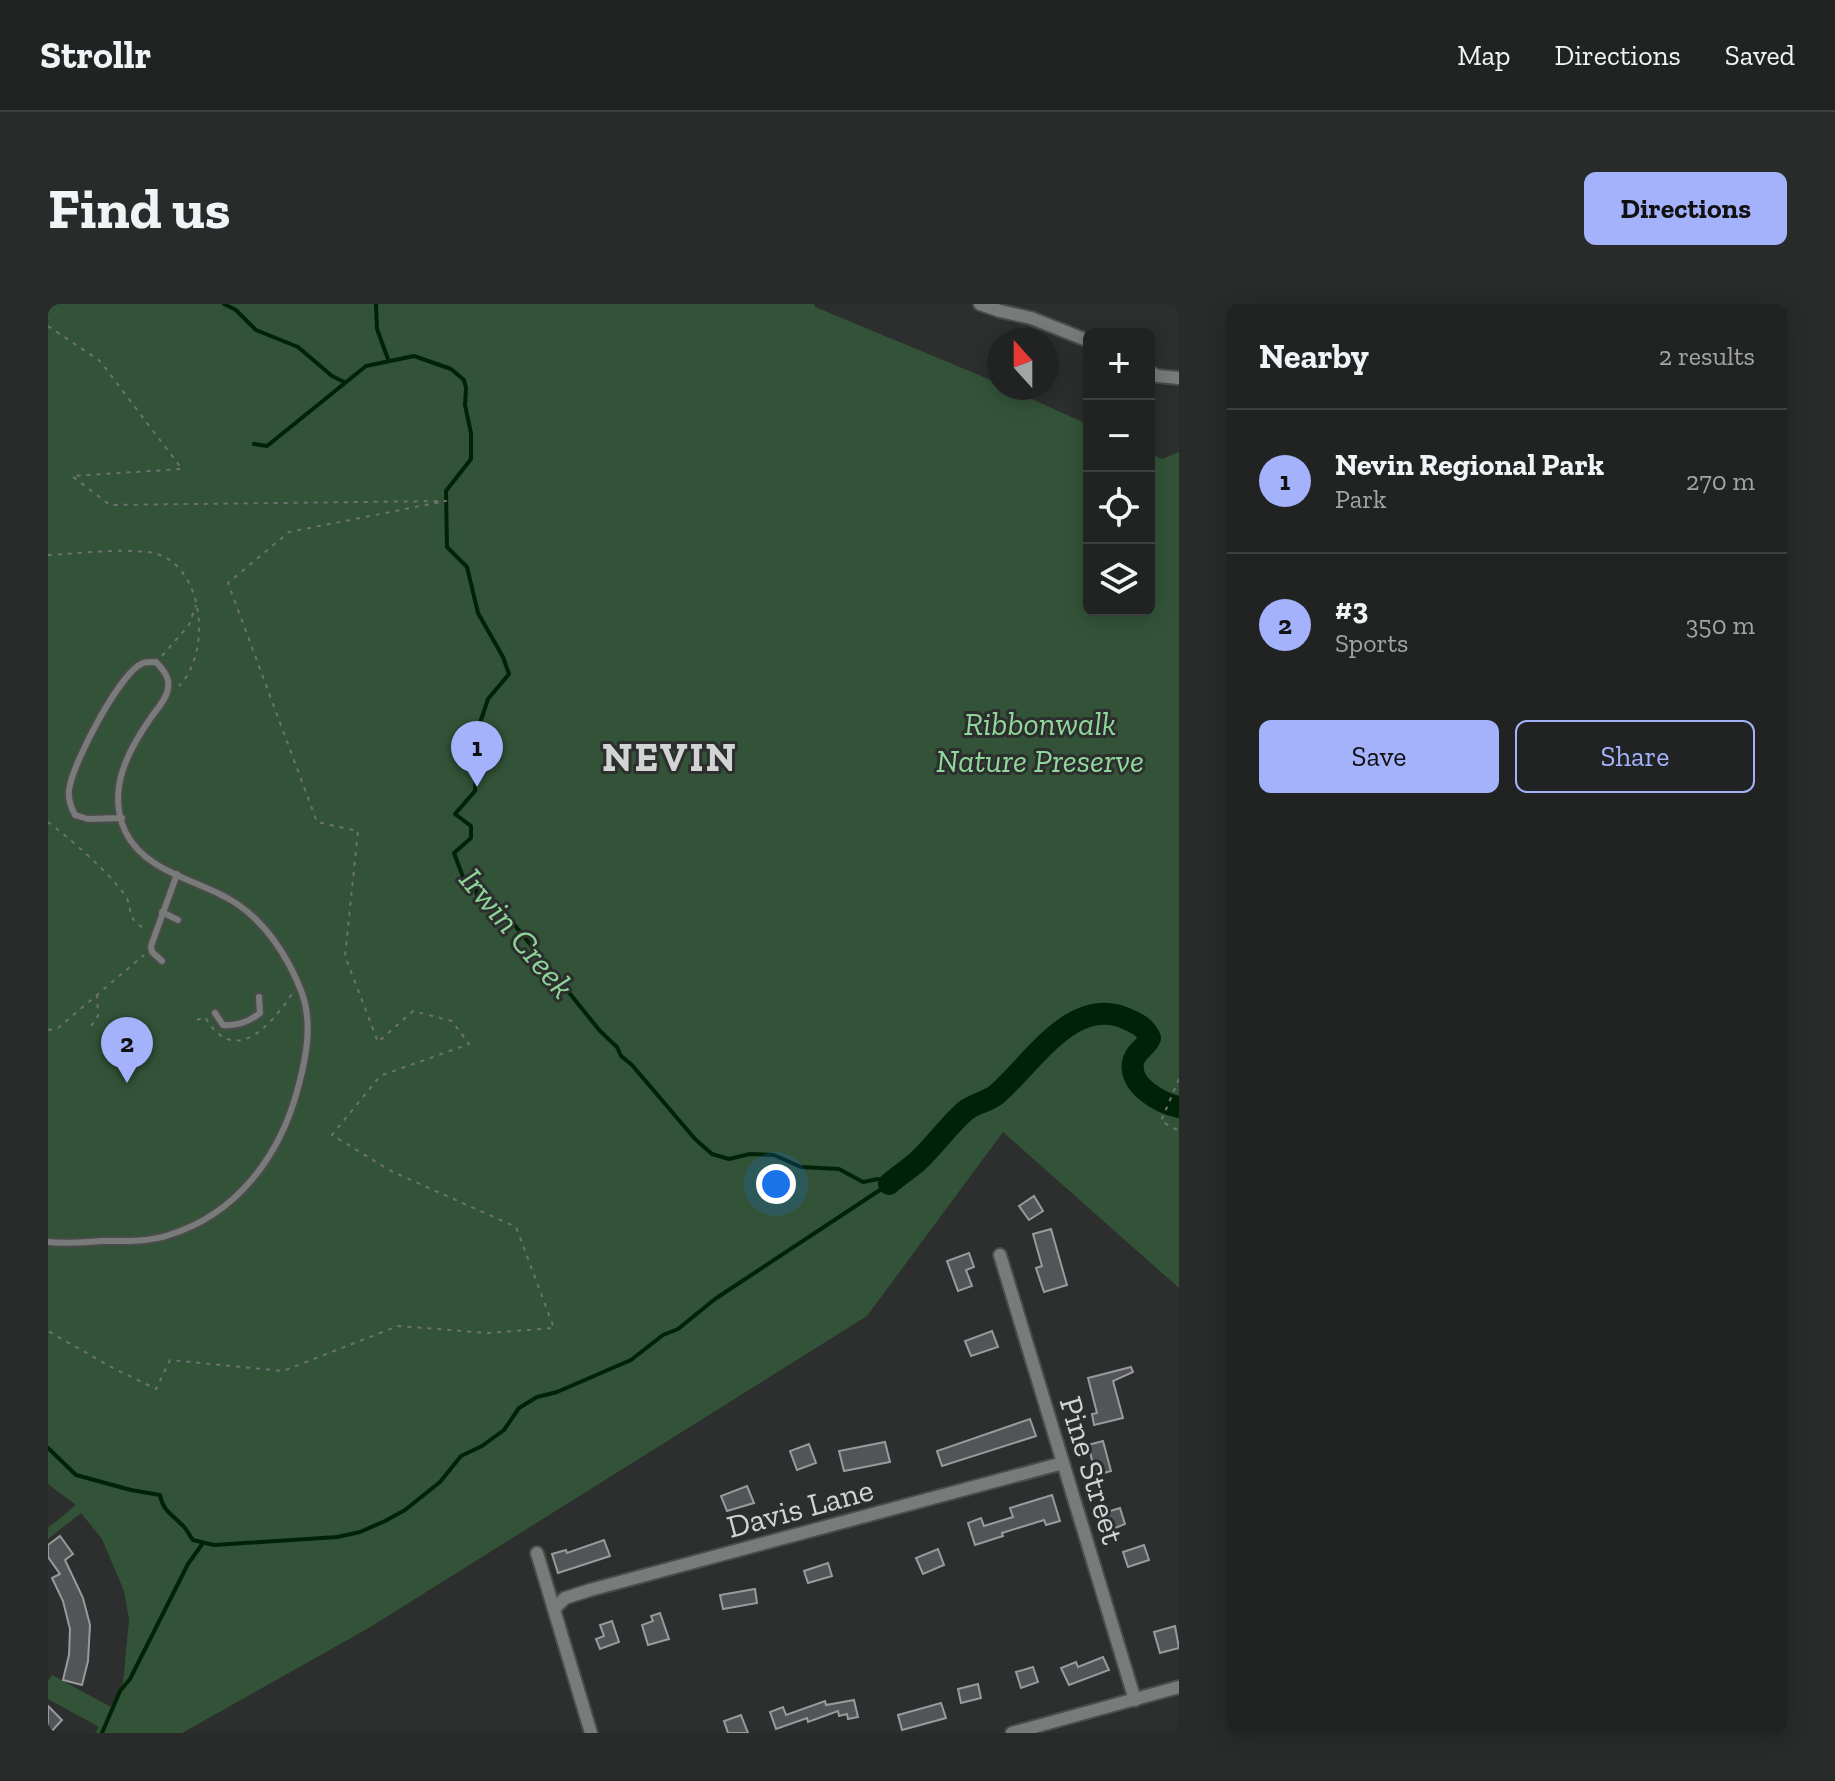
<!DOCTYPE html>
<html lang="en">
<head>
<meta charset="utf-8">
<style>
	:root { --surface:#212322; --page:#292b2a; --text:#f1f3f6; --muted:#a2a4a5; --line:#3e4040; --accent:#a4b2fc }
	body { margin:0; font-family:"Zilla Slab",serif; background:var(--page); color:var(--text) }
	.controls { position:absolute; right:24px; top:24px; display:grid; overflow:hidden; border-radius:12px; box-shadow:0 4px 20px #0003 }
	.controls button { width:72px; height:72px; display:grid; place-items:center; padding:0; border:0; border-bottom:2px solid var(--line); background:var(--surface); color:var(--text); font:40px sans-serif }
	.compass { position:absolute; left:939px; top:24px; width:72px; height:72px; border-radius:50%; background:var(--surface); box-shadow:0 4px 20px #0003; rotate:339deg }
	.you { position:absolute; left:728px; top:880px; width:28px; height:28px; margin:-20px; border:6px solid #fff; border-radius:50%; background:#1a73e8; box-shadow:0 0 0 12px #1a73e833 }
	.badge { display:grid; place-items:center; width:52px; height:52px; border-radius:50%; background:var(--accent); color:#111; font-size:26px; font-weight:700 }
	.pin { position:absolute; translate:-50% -66px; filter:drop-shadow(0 2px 4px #0008) }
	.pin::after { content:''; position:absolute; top:42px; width:28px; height:24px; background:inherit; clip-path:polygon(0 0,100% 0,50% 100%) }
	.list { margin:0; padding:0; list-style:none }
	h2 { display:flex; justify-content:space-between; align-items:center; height:104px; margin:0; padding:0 32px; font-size:34px }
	h2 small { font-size:26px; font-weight:400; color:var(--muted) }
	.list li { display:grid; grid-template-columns:52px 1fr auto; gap:24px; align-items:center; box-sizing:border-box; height:144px; padding:0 32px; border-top:2px solid var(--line) }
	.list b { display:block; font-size:30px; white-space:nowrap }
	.list p { margin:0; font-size:26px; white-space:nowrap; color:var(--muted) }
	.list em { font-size:26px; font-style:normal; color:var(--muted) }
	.actions { display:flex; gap:16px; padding:24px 32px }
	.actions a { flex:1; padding:18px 0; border:2px solid var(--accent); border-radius:12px; text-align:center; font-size:28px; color:var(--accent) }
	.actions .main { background:var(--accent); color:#111 }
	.icon { flex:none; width:44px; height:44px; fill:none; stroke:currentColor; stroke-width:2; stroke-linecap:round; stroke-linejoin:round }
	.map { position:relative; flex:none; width:1131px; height:1429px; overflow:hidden; border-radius:12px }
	header { display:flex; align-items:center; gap:48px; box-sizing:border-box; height:112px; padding:0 40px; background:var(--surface); border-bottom:2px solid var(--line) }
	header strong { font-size:38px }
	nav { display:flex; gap:44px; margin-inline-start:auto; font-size:28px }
	.intro { display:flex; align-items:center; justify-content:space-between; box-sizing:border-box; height:192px; padding:0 48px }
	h1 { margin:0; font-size:56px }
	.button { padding:20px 36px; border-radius:12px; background:var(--accent); color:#111; font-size:28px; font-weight:700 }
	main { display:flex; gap:48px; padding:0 48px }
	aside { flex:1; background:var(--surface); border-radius:12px; box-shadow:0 4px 20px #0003 }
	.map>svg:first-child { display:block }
</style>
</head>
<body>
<header>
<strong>Strollr</strong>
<nav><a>Map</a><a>Directions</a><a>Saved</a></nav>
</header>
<div class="intro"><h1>Find us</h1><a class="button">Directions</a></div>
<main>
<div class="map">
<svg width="1131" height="1429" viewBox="0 0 1131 1429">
	<rect width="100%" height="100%" fill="#2c2f2d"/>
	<path fill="#335338" d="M0 0H766L767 3 931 71 951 80V84H960L1041 121V306H1101V149L1114 155 1131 148V984L955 828 819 1012 319 1325 134 1429H47L51 1423 0 1395V1377L4 1371 63 1403 75 1379 81 1316 76 1287 54 1235 33 1209 0 1235V1224L28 1201 0 1180Z"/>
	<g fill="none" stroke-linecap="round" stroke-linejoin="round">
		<g stroke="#002308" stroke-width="4">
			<path d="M176 0 188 6 208 26 250 43 284 72 296 78"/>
			<path d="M328 0 329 25 340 55"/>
			<path d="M206 140 219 142 318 62 366 52 403 65 416 76 418 84 417 101 423 129V155L398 187 399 243 419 263 430 309 455 353 461 370 440 395 432 419 437 438 429 460 427 487 407 510 423 522V534L406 549 415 573 427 578 429 592 457 609 552 727 569 743 573 752 584 761 647 835 664 850 681 855 702 850 726 851 753 863 791 865 815 878 830 875 841 880"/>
			<path d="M0 1144 28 1171 83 1186 112 1191C115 1206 122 1209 132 1219 138 1223 141 1231 145 1236L166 1241 289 1233 312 1228 337 1217 357 1206 392 1178 413 1152 434 1142 456 1126 471 1104 489 1093 509 1088 583 1056 615 1031 630 1025 667 995 841 880"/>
			<path d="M54 1429 72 1387 82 1375 140 1260 155 1239"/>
		</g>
		<path stroke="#002308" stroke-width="22" d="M841 880C850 872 861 865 870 857 887 841 900 822 917 807 927 799 940 798 949 790 984 760 1025 690 1079 715 1090 720 1097 723 1102 734 1098 744 1090 745 1086 755 1077 780 1112 799 1131 803"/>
	</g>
	<g fill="#535457" stroke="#999a9e" stroke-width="2">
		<path d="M986 892 995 907 981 916 971 902Z"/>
		<path d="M1003 925 1019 981 996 988 988 964 994 962 985 930Z"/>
		<path d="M921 949 926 963 918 966 924 982 910 987 899 957Z"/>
		<path d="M944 1027 950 1043 923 1052 917 1037Z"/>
		<path d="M1083 1063 1085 1068 1065 1077 1075 1114 1046 1121 1044 1110 1049 1109 1040 1074Z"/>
		<path d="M982 1115 988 1132 894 1162 889 1147Z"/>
		<path d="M1055 1137 1063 1167 1048 1171 1040 1141Z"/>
		<path d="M837 1138 842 1158 796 1167 791 1147Z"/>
		<path d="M761 1140 768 1159 749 1166 742 1147Z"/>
		<path d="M699 1182 706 1199 679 1207 673 1192Z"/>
		<path d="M1004 1191 1012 1217 998 1221 996 1216 954 1229 955 1232 927 1241 920 1219 933 1214 936 1222 965 1213 962 1204Z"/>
		<path d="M1072 1204 1077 1220 1065 1225 1059 1208Z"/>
		<path d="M12 1232 25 1250 17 1256 35 1294 42 1321 40 1357 34 1381 15 1376 21 1351 22 1325 15 1297 4 1274 12 1270 0 1253V1241Z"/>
		<path d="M556 1236 562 1252 510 1269 504 1250 518 1246 519 1249Z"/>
		<path d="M1096 1241 1101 1256 1080 1263 1075 1248Z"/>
		<path d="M890 1245 896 1261 875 1270 868 1254Z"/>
		<path d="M780 1259 784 1272 760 1279 756 1267Z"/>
		<path d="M707 1285 709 1299 675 1305 672 1291Z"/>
		<path d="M612 1309 621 1335 600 1341 594 1321 605 1317 603 1312Z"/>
		<path d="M564 1317 571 1338 552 1345 548 1335 556 1332 552 1321Z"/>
		<path d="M1127 1322 1131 1344 1112 1349 1106 1328Z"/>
		<path d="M1055 1353 1061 1366 1021 1381 1013 1364 1028 1358 1030 1363Z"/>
		<path d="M985 1363 990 1378 973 1384 968 1368Z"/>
		<path d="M930 1380 933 1394 913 1399 910 1385Z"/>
		<path d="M806 1396 810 1413 800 1415 799 1410 791 1412 790 1407 760 1418 759 1414 728 1425 722 1408 735 1403 738 1411 777 1397 778 1401Z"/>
		<path d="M893 1399 898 1414 854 1426 850 1411Z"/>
		<path d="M0 1402 14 1416 2 1429H0Z"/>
		<path d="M693 1411 700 1429H680L676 1417Z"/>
	</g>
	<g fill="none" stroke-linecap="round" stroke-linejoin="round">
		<g stroke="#4a4c4a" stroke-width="10">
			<g id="lane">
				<path d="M114 608 130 616"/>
				<path d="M114 657 104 648 103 642 129 570"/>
				<path d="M167 709 175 721C189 722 201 718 212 709L211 693"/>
				<path d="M0 938C18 940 36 938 54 937 75 937 101 938 121 931 189 910 232 852 250 784 258 754 265 720 254 689 240 652 216 615 181 595 146 575 96 567 77 527 59 487 79 448 102 415 108 406 119 395 120 384 122 373 115 366 108 358 105 358 98 358 95 359 72 368 27 456 22 481 19 492 22 501 27 511L40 515 74 514"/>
			</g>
		</g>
		<g stroke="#4a4c4a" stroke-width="16">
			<g id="street">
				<path d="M932 0 952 7 983 14 1041 37"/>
				<path d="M1101 68 1110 72 1131 74"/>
				<path d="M952 951 1087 1396"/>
				<path d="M489 1249 543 1429"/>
				<path d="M507 1304 517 1294 542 1286 1015 1159"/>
				<path d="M964 1429 1131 1383"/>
			</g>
		</g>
		<g stroke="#6e716f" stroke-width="2" stroke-dasharray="4 6" stroke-linecap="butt">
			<path d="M0 22 52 57 134 165 24 172 62 201 398 197 241 228 180 279 269 518 310 527 297 652 330 738 365 707 404 717 421 740 332 772 284 831 343 867 468 923 506 1024 440 1029 350 1022 235 1067 122 1056 108 1085 63 1063 0 1027"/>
			<path d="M0 251C27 250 89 242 112 251 158 269 162 351 131 382"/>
			<path d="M114 352 141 321 148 301"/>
			<path d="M0 518C20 533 63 570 76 590 88 607 74 612 99 626"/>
			<path d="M149 716 157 713C186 763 222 723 244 690"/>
			<path d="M43 722 50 712 49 691"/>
			<path d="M0 726 10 724 96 651"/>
			<path d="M1131 775 1113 817 1131 827"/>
		</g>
		<use href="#lane" stroke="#787b79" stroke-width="6"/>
		<use href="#street" stroke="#787b79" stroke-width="12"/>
	</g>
	<g text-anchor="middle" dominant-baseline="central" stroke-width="6" stroke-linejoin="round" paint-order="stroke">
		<g font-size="32" font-style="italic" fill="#8fd79a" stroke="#2c2f2d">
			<text x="992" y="420">Ribbonwalk<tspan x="992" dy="37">Nature Preserve</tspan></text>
		</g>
		<g font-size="32" fill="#d3d5d4" stroke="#2c2f2d">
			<text transform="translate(1044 1166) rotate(73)">Pine Street</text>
			<text transform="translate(752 1204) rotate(-15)">Davis Lane</text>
		</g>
		<g font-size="34" font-style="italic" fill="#8cd497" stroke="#2c2f2d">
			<text transform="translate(469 629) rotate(50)">Irwin Creek</text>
		</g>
		<g font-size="40" font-weight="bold" letter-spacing="2" fill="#d3d5d4" stroke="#2c2f2d">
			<text x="622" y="453">NEVIN</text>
		</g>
	</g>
</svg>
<div class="controls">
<button>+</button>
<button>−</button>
<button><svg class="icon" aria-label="locate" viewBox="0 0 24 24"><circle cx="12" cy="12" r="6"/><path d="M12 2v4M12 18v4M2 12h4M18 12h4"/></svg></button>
<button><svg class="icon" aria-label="layers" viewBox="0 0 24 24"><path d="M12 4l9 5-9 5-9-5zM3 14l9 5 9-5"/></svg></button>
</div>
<svg class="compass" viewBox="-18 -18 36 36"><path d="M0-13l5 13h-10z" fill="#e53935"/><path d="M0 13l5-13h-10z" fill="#a2a4a5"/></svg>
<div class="you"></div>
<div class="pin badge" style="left:429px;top:483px">1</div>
<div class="pin badge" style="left:79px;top:779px">2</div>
</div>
<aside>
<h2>Nearby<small>2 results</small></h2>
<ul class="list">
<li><span class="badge">1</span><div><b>Nevin Regional Park</b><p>Park</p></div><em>270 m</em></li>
<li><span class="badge">2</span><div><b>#3</b><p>Sports</p></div><em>350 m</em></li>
</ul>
<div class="actions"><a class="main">Save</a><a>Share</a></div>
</aside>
</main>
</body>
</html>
